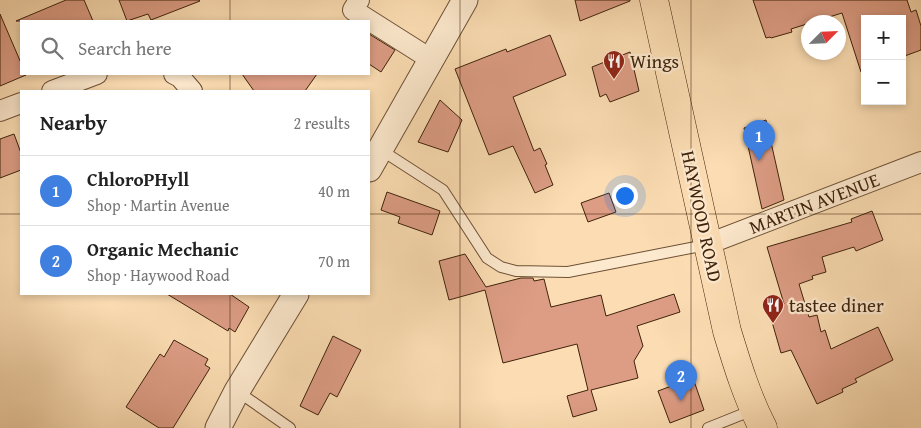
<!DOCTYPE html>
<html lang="en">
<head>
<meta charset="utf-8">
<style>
	:root { --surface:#fff; --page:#f2f2f2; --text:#222; --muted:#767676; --line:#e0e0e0; --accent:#8f2418 }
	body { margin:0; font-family:"Gentium Book Plus",serif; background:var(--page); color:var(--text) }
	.controls { position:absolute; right:15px; top:15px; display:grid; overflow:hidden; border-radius:0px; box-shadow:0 2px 8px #0003 }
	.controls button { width:45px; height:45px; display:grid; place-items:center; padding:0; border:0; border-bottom:1px solid var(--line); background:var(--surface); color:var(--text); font:25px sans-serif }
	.compass { position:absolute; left:801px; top:15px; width:45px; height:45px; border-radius:50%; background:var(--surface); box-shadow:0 2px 8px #0003; rotate:66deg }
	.you { position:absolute; left:624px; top:195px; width:18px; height:18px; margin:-12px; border:4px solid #fff; border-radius:50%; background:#1a73e8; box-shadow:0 0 0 8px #1a73e833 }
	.badge { display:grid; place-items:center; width:32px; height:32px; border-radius:50%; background:var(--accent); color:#fff; font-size:16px; font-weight:700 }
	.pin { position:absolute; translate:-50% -41px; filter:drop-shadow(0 1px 2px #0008) }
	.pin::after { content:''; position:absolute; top:26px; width:18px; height:15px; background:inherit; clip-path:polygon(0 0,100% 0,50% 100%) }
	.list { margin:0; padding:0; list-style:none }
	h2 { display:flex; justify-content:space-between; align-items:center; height:65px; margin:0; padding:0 20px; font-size:21px }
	h2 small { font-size:16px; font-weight:400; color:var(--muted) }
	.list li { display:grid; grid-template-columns:32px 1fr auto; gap:15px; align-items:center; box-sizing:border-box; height:70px; padding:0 20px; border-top:1px solid var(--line) }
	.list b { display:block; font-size:19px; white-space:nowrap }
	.list p { margin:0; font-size:16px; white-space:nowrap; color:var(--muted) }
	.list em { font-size:16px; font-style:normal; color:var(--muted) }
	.icon { flex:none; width:28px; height:28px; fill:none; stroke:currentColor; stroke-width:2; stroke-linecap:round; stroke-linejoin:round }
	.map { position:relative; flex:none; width:921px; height:428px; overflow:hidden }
	.search { position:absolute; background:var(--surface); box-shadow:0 2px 8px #0003; left:20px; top:20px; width:350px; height:55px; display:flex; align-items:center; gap:12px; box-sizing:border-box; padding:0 18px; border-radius:0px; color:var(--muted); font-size:19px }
	.panel { position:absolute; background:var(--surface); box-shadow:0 2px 8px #0003; left:20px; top:90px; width:350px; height:205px; border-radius:0px }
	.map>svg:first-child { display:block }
</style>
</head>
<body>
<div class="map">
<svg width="921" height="428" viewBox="0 0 921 428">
	<rect width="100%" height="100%" fill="#fcddb3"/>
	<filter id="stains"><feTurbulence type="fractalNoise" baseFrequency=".004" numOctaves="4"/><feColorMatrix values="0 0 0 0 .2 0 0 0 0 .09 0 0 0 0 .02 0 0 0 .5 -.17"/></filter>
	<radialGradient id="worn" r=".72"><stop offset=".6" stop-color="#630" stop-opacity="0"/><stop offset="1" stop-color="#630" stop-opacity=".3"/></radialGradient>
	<g fill="#dd9d85" stroke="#3e220b">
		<path d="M66 0H84L93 21H16Z"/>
		<path d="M119 0H199L200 1 151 20 148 14 127 21Z"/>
		<path d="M575 0H630V1L580 21Z"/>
		<path d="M753 0H907L911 12 916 10 921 26V50L902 57V19H865V72H861L842 13 791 29 792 32 771 38 770 37 766 38Z"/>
		<path d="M0 14 21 63V74L26 75 0 86Z"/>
		<path d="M369 34 395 50 381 72 369 64Z"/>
		<path d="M550 35 566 75 513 97 534 151 540 148 547 164 545 165 553 185 535 193 513 146 489 155 455 69 506 49 507 52Z"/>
		<path d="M630 52 639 91 610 102 606 94 600 97 592 67Z"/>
		<path d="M242 74H317L305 91H254Z"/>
		<path d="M440 100 462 120 448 152 418 142Z"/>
		<path d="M766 120 784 200 762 209 744 128Z"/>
		<path d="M14 134 21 153V170L0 178V139Z"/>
		<path d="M387 192 440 211 432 235 398 223 400 217 381 210Z"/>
		<path d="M609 193 616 212 588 222 581 203Z"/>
		<path d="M872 211 883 240 856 251 854 247 822 257 826 272 812 276 813 279 799 284 809 317 817 315 821 332 825 330 831 349 878 327 893 360 855 379 857 382 842 389 843 392 817 404 791 350 781 353 768 308 784 304 767 247 852 222 851 219Z"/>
		<path d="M465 254 486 287 521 278H533L534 281 544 279 551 307 601 295 606 316 674 294 680 312 637 326 643 346 634 361 638 378 591 390 597 410 573 417 567 396 588 390 577 344 503 363 485 290 449 300 439 261Z"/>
		<path d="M167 294H230L249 307 235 332 229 328 228 331Z"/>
		<path d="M333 336 361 350 337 397 330 393 318 415 300 406Z"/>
		<path d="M174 340 208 359 205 365 210 368 173 428H159L126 407 160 354 164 357Z"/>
		<path d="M693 378 704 410 670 423 658 391Z"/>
	</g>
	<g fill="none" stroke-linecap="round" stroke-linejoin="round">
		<g stroke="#6e5135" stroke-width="12">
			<g id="service">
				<path d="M381 150 443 190 487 258 501 267 516 271 568 272 706 245"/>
				<path d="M237 391 290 428"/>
				<path d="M708 428 753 410"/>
			</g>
		</g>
		<g stroke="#6e5135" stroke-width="22">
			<g id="minor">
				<path d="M359 0 353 10 432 60"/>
				<path d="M174 74 180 77 192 91"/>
				<path d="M52 91 97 74"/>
				<path d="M0 111 21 103"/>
				<path d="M708 244 921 162"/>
			</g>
		</g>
		<g stroke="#6e5135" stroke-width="27">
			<g id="tertiary">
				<path d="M369 169 465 0"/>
				<path d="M218 428 237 391 296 294"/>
			</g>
		</g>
		<g stroke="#3e220b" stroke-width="29">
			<path id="primary" d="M654 0 727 331C737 364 747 397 763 428"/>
		</g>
		<use href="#service" stroke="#fde9ce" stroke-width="10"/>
		<use href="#minor" stroke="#fde9ce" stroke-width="20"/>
		<use href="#tertiary" stroke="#fde9ce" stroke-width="25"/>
		<use href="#primary" stroke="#fcddb3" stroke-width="28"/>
	</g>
	<path fill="none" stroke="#3e220b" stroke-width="1" stroke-opacity="0.55" d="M230 0V21M460 0V428M691 0V428M230 74V91M0 214H21M369 214H921M230 294V428"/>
	<defs>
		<g id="restaurant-pin" transform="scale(1.125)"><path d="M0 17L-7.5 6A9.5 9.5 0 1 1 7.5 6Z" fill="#8f2418" stroke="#fde9ce"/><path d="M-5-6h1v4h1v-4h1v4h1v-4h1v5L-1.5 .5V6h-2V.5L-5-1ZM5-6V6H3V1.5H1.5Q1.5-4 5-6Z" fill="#fff"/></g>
	</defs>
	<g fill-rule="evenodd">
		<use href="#restaurant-pin" x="614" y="61"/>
		<use href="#restaurant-pin" x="773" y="305"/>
	</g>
	<g text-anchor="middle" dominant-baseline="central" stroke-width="4.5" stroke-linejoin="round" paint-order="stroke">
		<g font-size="19" fill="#3e220b" stroke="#fde9ce" text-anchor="start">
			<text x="630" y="61">Wings</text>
			<text x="789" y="305">tastee diner</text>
		</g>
		<g font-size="19" fill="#3e220b" stroke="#fde9ce">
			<text transform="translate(814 203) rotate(-21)">MARTIN AVENUE</text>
			<text transform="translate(702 216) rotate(78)">HAYWOOD ROAD</text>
		</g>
	</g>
	<rect width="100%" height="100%" filter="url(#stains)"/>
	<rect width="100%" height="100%" fill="url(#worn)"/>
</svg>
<div class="controls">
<button>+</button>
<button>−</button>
</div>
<svg class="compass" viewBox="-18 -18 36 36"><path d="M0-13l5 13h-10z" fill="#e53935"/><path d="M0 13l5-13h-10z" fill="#767676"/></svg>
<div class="you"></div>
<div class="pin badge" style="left:759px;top:161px;background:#3f7fe0">1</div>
<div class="pin badge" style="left:681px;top:401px;background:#3f7fe0">2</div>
<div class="search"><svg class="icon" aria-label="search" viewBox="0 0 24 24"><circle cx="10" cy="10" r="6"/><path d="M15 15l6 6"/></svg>Search here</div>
<section class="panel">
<h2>Nearby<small>2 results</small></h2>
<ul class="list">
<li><span class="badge" style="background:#3f7fe0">1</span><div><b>ChloroPHyll</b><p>Shop · Martin Avenue</p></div><em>40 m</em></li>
<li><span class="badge" style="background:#3f7fe0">2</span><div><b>Organic Mechanic</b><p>Shop · Haywood Road</p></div><em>70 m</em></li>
</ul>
</section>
</div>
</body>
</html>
